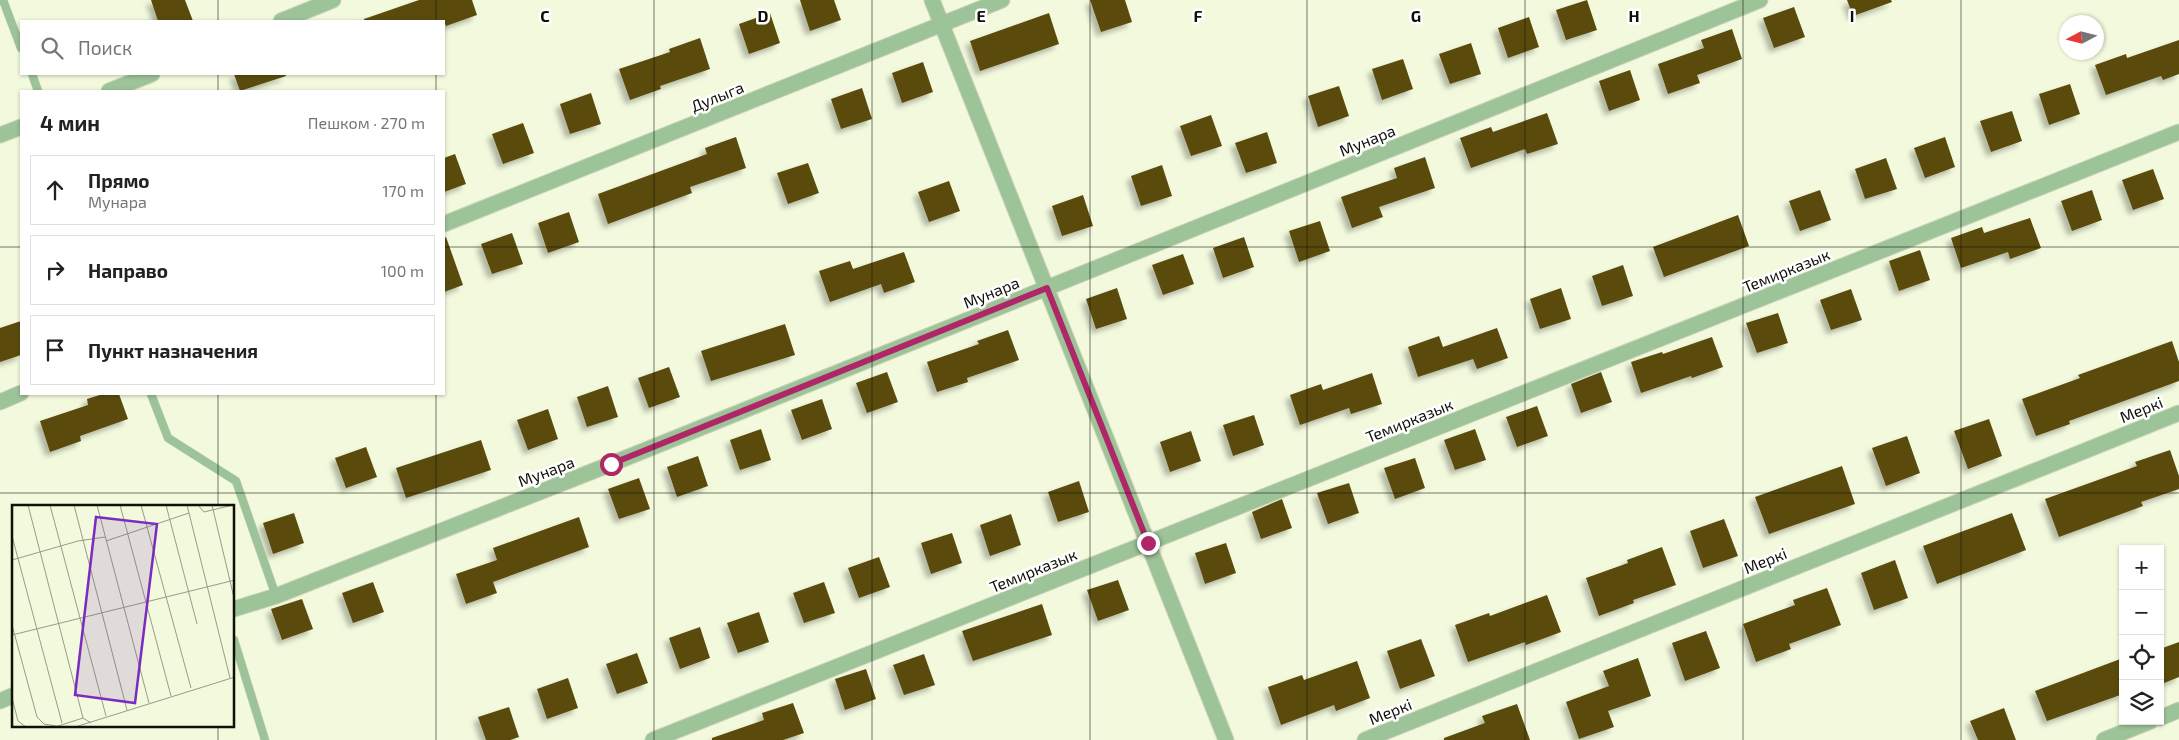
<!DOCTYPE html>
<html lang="ru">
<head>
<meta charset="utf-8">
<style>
	:root { --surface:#fff; --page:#f6f6f6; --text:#222; --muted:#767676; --line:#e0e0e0 }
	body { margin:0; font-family:"Exo 2",sans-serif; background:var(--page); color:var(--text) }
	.controls { position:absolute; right:15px; bottom:15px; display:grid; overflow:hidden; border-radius:0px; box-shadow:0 1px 4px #0004 }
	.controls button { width:45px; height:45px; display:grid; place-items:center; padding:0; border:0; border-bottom:1px solid var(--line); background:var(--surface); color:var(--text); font:25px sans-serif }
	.compass { position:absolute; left:2059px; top:15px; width:45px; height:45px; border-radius:50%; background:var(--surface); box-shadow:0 1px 4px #0004; rotate:263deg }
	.stop { position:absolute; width:15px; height:15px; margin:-11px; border:4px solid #b02767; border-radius:50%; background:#fff }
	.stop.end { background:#b02767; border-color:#fff; box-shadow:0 1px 5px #0008 }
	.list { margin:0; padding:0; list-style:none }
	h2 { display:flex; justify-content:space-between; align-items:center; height:65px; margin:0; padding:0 20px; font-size:21px }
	h2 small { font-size:16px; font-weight:400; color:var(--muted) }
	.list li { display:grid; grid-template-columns:32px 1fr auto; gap:15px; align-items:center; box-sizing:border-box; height:70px; margin:0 10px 10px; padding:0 10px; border:1px solid var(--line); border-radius:0px }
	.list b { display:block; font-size:19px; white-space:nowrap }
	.list p { margin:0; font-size:16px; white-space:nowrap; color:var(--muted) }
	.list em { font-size:16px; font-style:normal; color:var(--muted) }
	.icon { flex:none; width:28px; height:28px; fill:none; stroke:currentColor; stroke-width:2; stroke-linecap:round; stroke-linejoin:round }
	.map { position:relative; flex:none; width:2179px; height:740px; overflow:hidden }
	.search { position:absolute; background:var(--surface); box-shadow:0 1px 4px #0004; left:20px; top:20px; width:425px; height:55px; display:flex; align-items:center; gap:12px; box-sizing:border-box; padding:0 18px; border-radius:0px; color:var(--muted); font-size:19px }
	.panel { position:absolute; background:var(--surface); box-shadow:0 1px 4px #0004; left:20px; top:90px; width:425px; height:305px; border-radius:0px }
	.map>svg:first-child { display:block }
</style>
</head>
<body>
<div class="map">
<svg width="2179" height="740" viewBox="0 0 2179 740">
	<defs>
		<filter id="shadow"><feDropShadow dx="-4.5" dy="4.5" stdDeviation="2.5" flood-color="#0004"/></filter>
	</defs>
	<rect width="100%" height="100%" fill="#f2f9dd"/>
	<g fill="#5a4b0c" filter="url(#shadow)">
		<path d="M151 0H185L193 21H158Z"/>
		<path d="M419 0H472L477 15 446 26 444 21H364V19Z"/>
		<path d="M800 0H834L841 20 810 31Z"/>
		<path d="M1090 0H1125L1132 22 1101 32Z"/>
		<path d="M1587 0 1597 30 1566 40 1556 10Z"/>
		<path d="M1847 0H1891L1892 2 1853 16Z"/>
		<path d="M1794 7 1805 37 1774 48 1763 18Z"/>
		<path d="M770 13 780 43 749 54 739 24Z"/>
		<path d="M1049 13 1059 44 980 71 970 41Z"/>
		<path d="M1529 17 1539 47 1508 58 1498 28Z"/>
		<path d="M1732 29 1742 59 1697 75 1700 83 1668 94 1658 64 1704 48 1701 40Z"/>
		<path d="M700 38 710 69 660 86 661 89 630 100 619 69 670 52 669 49Z"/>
		<path d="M2179 40V74L2163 80 2161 76 2106 95 2095 65 2126 54 2127 58Z"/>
		<path d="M1471 43 1481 74 1450 84 1439 54Z"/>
		<path d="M1403 59 1413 89 1382 100 1372 69Z"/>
		<path d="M923 62 933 92 902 103 892 73Z"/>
		<path d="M1630 70 1640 100 1609 111 1599 81Z"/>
		<path d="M234 74H285L286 76 240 91Z"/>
		<path d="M2070 84 2080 114 2049 125 2039 94Z"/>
		<path d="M1339 86 1349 116 1318 127 1308 96Z"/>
		<path d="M862 88 872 119 841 129 831 99Z"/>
		<path d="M591 93 601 124 570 134 560 104Z"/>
		<path d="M2012 111 2022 141 1991 152 1980 121Z"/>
		<path d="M1547 113 1558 144 1527 154 1525 149 1471 168 1460 138 1491 127 1493 132Z"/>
		<path d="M1211 115 1222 146 1191 156 1180 126Z"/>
		<path d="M523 123 534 153 503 164 492 134Z"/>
		<path d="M1267 132 1277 163 1246 173 1235 143Z"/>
		<path d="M736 137 746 168 690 187 692 193 608 224 598 194 707 154 705 148Z"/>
		<path d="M1945 137 1955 167 1925 178 1914 148Z"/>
		<path d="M455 154 466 184 444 192V158Z"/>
		<path d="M1425 157 1435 188 1379 207 1383 217 1352 228 1341 197 1397 178 1394 168Z"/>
		<path d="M1886 158 1897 189 1865 199 1855 169Z"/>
		<path d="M808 163 819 193 788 204 777 173Z"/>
		<path d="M1162 165 1172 196 1141 206 1131 176Z"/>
		<path d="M2153 169 2164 199 2133 210 2122 180Z"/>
		<path d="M949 181 960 211 929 222 918 192Z"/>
		<path d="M1820 190 1831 220 1800 231 1789 201Z"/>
		<path d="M2092 190 2102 220 2072 231 2061 201Z"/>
		<path d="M1083 195 1093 226 1062 236 1052 206Z"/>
		<path d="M569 212 579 242 548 253 538 223Z"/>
		<path d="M1738 215 1749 246 1664 277 1653 247Z"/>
		<path d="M2030 218 2041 248 2010 259 2008 252 1961 268 1951 238 1982 227 1984 233Z"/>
		<path d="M1320 221 1330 251 1299 262 1289 231Z"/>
		<path d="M512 233 523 264 492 274 481 244Z"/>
		<path d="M446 237 463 285 444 292V238Z"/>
		<path d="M1244 237 1254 267 1223 278 1213 248Z"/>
		<path d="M1920 250 1930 280 1899 291 1889 261Z"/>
		<path d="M904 252 915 282 884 293 881 284 830 302 819 271 850 261 853 269Z"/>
		<path d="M1183 254 1194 284 1163 295 1152 265Z"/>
		<path d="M1623 265 1633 296 1602 306 1592 276Z"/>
		<path d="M1117 288 1127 319 1096 329 1086 299Z"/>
		<path d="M1561 288 1571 319 1540 329 1530 299Z"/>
		<path d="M1851 289 1862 320 1831 330 1820 300Z"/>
		<path d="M1778 313 1788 343 1757 353 1746 323Z"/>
		<path d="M21 321V355L0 362V328Z"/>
		<path d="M785 324 795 355 711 381 701 351Z"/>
		<path d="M1497 328 1508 358 1477 369 1473 359 1418 377 1408 347 1439 336 1443 347Z"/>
		<path d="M1008 330 1019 360 967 378 968 382 937 392 927 362 979 344 977 341Z"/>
		<path d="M1712 337 1723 367 1692 378 1691 376 1641 393 1631 362 1662 352 1663 354Z"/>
		<path d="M2172 341 2179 362V381L2069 421 2070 424 2036 436 2022 399 2080 378 2078 375Z"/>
		<path d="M669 367 680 397 649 408 638 378Z"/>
		<path d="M887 372 898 402 867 413 856 383Z"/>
		<path d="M1601 372 1612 402 1581 413 1571 384Z"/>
		<path d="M1372 373 1382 404 1351 414 1349 408 1300 425 1290 395 1321 384 1323 390Z"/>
		<path d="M608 386 618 417 587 427 577 397Z"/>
		<path d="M103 394H119L128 419 80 436 81 441 50 452 40 421 88 405 87 399Z"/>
		<path d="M822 399 832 429 802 440 791 410Z"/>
		<path d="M1537 406 1548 436 1517 447 1506 417Z"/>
		<path d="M548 409 558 439 528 450 517 420Z"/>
		<path d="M1254 415 1264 445 1233 456 1223 425Z"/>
		<path d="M1989 419 2002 456 1968 469 1954 431Z"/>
		<path d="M761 429 771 460 740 470 730 440Z"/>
		<path d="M1475 429 1486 460 1455 470 1444 440Z"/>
		<path d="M1191 431 1201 461 1170 472 1160 442Z"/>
		<path d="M1907 436 1920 473 1886 486 1872 448Z"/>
		<path d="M481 440 491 470 406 498 396 468Z"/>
		<path d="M366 447 377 477 346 488 335 458Z"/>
		<path d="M2170 450 2179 476V489L2141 502 2143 506 2059 537 2045 499 2137 466 2135 462Z"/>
		<path d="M698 456 708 486 677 497 667 467Z"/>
		<path d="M1415 458 1425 488 1395 499 1384 468Z"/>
		<path d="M1842 466 1855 504 1769 534 1755 497Z"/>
		<path d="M639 478 650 509 619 519 608 489Z"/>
		<path d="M1079 481 1089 512 1058 522 1048 492Z"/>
		<path d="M1349 483 1359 513 1328 524 1317 493Z"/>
		<path d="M1282 499 1292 528 1261 539 1252 512Z"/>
		<path d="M294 513 304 543 273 554 263 523Z"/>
		<path d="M2012 513 2026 550 1937 584 1923 546Z"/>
		<path d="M1011 514 1021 545 990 556 980 525Z"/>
		<path d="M579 517 589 547 493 582 497 593 466 604 456 574 497 560 493 548Z"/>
		<path d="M1724 519 1738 556 1703 568 1690 531Z"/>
		<path d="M952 533 962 563 931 574 921 543Z"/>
		<path d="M1226 543 1236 573 1205 584 1195 553Z"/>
		<path d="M1662 547 1676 585 1633 600 1634 603 1599 616 1586 578 1628 563 1627 560Z"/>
		<path d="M879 557 890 587 859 598 848 568Z"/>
		<path d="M1895 560 1908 598 1874 610 1861 573Z"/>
		<path d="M1118 580 1129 610 1098 621 1087 590Z"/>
		<path d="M373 582 384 612 353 623 342 593Z"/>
		<path d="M824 582 835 613 804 623 793 593Z"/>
		<path d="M1827 588 1841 625 1789 644 1791 649 1756 662 1743 624 1795 605 1793 600Z"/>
		<path d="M1547 595 1561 632 1526 645 1525 642 1468 662 1455 625 1489 613 1490 616Z"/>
		<path d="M302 599 313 629 282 640 271 609Z"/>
		<path d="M1042 604 1052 635 973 661 962 631Z"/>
		<path d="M759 612 769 642 738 653 727 623Z"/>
		<path d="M700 627 710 658 680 669 669 638Z"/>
		<path d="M1706 631 1720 668 1685 681 1672 643Z"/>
		<path d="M1421 639 1435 676 1400 689 1387 651Z"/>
		<path d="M2179 642V677L2164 683 2160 673V649Z"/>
		<path d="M637 653 648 683 617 694 606 664Z"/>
		<path d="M924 654 935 685 904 695 893 665Z"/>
		<path d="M1638 658 1651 696 1608 711 1614 727 1579 739 1566 702 1609 686 1603 671Z"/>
		<path d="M2123 658V694L2047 721 2035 691Z"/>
		<path d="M1357 661 1370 698 1336 711 1334 705 1281 725 1268 687 1302 675 1304 680Z"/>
		<path d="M866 669 876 699 845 710 835 679Z"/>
		<path d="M568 678 578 708 547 719 537 689Z"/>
		<path d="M793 703 804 733 783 740H712V738L764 720 762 713Z"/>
		<path d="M1517 704 1530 740H1444V738L1485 723 1482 716Z"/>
		<path d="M509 707 519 737 510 740H486L478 717Z"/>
		<path d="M2004 708 2016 740H1978L1970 721Z"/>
	</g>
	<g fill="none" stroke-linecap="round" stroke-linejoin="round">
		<g stroke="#ced4bb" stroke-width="9">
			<g id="service">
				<path d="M3 0 21 48"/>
				<path d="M32 74 38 91"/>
				<path d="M151 394 168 438 236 481 276 596"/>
				<path d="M234 640 265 740"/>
			</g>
		</g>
		<g stroke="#ced4bb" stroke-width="17">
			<g id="minor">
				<path d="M932 0 1226 740"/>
				<path d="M281 21 333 0"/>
				<path d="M109 91 152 74"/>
				<path d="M0 135 21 127"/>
				<path d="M444 224 1002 0"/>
				<path d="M0 402 21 393"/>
				<path d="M234 609 276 596 611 464 1760 0"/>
				<path d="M0 701 14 695"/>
				<path d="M2160 718 2179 710"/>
				<path d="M653 740 2179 132"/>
				<path d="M1365 740 2179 413"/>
				<path d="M2104 740 2151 721"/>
			</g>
		</g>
		<use href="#service" stroke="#9dc398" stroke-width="8"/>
		<use href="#minor" stroke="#9dc398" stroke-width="15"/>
	</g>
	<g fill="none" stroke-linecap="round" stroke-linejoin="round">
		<path stroke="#b02767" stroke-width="6" d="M611 464 1047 288 1148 543"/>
	</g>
	<path fill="none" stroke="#0f1108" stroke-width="1" stroke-opacity="0.55" d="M218 0V21M436 0V21M654 0V740M872 0V740M1090 0V740M1307 0V740M1525 0V740M1743 0V740M1961 0V740M218 74V91M436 74V91M0 247H21M444 247H2179M218 394V506M436 394V740M0 493H2179M218 726V740"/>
	<g text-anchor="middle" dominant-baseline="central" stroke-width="5" stroke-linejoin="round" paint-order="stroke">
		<g font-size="16" fill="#0f1108" stroke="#fff">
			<text transform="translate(717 96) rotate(-22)">Дулыга</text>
			<text transform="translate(1367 140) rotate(-22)">Мунара</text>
			<text transform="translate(1786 270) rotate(-22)">Темирказык</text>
			<text transform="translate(991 292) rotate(-22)">Мунара</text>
			<text transform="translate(2141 409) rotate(-22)">Меркі</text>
			<text transform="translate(1409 420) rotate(-22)">Темирказык</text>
			<text transform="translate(546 471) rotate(-21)">Мунара</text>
			<text transform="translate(1765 560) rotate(-22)">Меркі</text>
			<text transform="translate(1033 570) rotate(-22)">Темирказык</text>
			<text transform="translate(1390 711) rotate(-22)">Меркі</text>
		</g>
	</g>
	<g transform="translate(12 505)">
		<rect width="222" height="222" fill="#f2f9dd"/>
		<path fill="none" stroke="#979c88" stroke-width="1" d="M16 0 71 213 79 218M38 0 94 211M62 0 115 205M85 0 137 198M108 0 159 191M129 0 179 183M154 0 185 119M175 0 218 173M186 0 192 7 221 0M200 0 223 97M0 31 50 218M94 36 177 8M0 55 66 36 93 32M0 120 25 212 32 219 50 222M0 130 223 75M0 193 6 216 14 222M46 221 71 213M63 222 223 172"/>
		<path fill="#7b2cbf" fill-opacity="0.15" stroke="#7b2cbf" stroke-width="2.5" d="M84 12 145 19 123 198 63 190Z"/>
		<rect width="222" height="222" fill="none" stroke="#0f1108" stroke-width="2.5"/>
	</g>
	<g font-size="16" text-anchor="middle" font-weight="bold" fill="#0f1108" stroke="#fff" stroke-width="5" stroke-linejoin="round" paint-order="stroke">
		<text x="545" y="22">C</text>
		<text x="763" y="22">D</text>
		<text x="981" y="22">E</text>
		<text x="1198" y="22">F</text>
		<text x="1416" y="22">G</text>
		<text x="1634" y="22">H</text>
		<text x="1852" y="22">I</text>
	</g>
</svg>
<div class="controls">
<button>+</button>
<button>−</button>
<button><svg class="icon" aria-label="locate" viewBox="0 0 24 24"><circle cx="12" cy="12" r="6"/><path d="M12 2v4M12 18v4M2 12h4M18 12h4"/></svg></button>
<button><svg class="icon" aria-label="layers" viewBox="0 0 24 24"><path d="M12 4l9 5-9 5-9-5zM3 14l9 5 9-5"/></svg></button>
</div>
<svg class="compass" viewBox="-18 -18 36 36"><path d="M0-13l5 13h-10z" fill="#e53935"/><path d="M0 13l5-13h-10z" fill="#767676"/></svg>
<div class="stop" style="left:611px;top:464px"></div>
<div class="stop end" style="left:1148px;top:543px"></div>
<div class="search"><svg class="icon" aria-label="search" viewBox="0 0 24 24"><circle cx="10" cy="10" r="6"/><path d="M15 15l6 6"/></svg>Поиск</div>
<section class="panel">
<h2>4 мин<small>Пешком · 270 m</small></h2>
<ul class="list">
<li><svg class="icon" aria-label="ahead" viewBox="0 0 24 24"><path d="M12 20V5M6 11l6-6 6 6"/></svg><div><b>Прямо</b><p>Мунара</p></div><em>170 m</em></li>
<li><svg class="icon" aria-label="right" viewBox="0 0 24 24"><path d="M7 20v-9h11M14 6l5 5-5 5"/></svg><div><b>Направо</b></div><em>100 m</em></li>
<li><svg class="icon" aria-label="arrive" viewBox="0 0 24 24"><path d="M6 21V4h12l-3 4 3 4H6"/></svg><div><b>Пункт назначения</b></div></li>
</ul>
</section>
</div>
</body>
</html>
